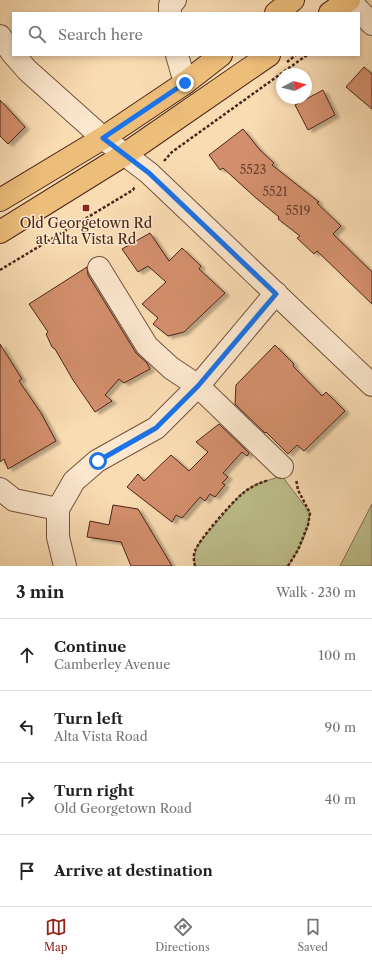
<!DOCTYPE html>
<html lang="en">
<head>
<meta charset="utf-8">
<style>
	:root { --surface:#fff; --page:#f6f6f6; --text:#222; --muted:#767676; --line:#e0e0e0; --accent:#8f2418 }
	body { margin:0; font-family:"Libre Caslon Text",serif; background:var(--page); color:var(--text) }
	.compass { position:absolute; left:276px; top:68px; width:36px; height:36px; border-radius:50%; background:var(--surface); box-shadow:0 2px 6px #0003; rotate:83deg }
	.stop { position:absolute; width:12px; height:12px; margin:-9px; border:3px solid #1a73e8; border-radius:50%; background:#fff }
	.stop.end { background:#1a73e8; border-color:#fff; box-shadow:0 1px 4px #0008 }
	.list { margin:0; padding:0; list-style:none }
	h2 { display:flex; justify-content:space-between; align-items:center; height:52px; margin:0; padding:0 16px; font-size:17px }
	h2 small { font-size:13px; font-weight:400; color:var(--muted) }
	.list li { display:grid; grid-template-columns:26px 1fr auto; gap:12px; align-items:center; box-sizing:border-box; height:72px; padding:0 16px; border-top:1px solid var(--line) }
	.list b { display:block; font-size:15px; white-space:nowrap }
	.list p { margin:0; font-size:13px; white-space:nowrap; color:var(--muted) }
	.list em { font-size:13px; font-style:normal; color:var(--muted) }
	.icon { flex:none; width:22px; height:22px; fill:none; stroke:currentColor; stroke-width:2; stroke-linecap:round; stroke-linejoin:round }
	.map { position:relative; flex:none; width:372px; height:566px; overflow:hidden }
	.search { position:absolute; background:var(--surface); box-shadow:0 2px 6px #0003; left:12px; right:12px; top:12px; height:44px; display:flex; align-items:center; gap:10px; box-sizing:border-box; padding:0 14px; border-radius:0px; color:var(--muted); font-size:15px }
	.sheet { height:340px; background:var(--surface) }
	nav { display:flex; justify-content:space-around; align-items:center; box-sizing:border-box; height:56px; border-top:1px solid var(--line); background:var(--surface); font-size:11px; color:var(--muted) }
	nav a { display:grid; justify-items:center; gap:2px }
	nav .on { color:var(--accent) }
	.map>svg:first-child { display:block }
</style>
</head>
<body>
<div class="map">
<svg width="372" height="566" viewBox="0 0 372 566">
	<defs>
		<filter id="shadow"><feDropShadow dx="4.5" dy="2.5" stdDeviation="1" flood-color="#0004"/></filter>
	</defs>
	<rect width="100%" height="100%" fill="#fadcb3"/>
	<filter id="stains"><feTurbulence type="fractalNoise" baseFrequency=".005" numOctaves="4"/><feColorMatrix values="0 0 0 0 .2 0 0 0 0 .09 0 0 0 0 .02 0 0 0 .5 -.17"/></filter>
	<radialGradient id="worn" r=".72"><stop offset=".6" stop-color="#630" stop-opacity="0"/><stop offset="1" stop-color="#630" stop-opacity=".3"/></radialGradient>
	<g fill="#bec08d" stroke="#847252">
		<path d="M282 476 310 513C308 533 299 550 288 566H195C193 556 195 551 200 542L241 494 256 484Z"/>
		<path d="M372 504V566H340Z"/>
	</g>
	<g fill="#d38f6d" stroke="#492518" filter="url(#shadow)">
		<path d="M364 67 372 74V109L346 87Z"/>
		<path d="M323 90 335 115 308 130 295 105Z"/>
		<path d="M0 100 25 127 8 144 0 136Z"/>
		<path d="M243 129 260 150 274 163 272 165 319 202 317 203 341 226 333 234 372 272V304L317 251 314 254 297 238 300 236 278 219 279 217 256 198 223 168 220 170 209 155Z"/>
		<path d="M150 233 169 261 182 248 201 266 199 269 225 293 184 332 168 336 153 324 158 318 142 304 166 282 148 266 138 272 122 249Z"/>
		<path d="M87 267 88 275 136 353 147 363 150 369 124 383 119 379 105 395 112 401 95 412 73 380 55 349 52 347 46 334 48 332 29 304Z"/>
		<path d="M0 344 22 379 19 381 41 413 56 441 8 469 4 459 0 462Z"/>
		<path d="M275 345 294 364 293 366 322 396 326 392 345 411 304 451 297 445 288 454 266 432 265 433 235 404 236 385Z"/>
		<path d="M219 424 249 453 247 456 242 452 223 473 228 477 222 483 225 485 215 497 210 494 205 501 200 497 182 518 176 515 172 522 127 487 138 474 144 481 171 455 189 471 208 452 196 442Z"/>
		<path d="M113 505 138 509 172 566H131L121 542 87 537 90 521 109 525Z"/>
	</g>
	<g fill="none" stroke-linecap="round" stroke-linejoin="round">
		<g stroke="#75533f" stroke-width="24">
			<g id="minor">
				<path d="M349 0 372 24"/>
				<path d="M170 13V5L175 0"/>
				<path d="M0 36 13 54"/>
				<path d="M14 55 27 70 103 138 149 173 372 385"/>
				<path d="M177 55 185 83"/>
				<path d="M99 268 147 346 171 368 198 386 282 467"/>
				<path d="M0 489 14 500 58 509"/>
				<path d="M65 566 58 537V509L74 481 97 461 156 428 198 386 276 293"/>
			</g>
		</g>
		<g stroke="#492518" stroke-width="24">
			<g id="major">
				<path d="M276 13 293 0"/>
				<path d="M330 13 349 0"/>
				<path d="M0 200 103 138 185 83 221 55"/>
				<path d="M0 232 124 155 269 55"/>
			</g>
		</g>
		<g stroke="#492518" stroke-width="2.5" stroke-dasharray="3 2" stroke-linecap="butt">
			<path d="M287 62 296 55"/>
			<path d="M164 161 172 152 307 55"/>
			<path d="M0 270 133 190 135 186"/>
			<path d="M195 566C194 561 193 556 195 551 198 541 232 502 242 494 250 487 259 483 269 480"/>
			<path d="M288 566 298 550 308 525 310 513 298 490 296 479"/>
		</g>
		<use href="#minor" stroke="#fce8ce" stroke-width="22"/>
		<use href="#major" stroke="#edbe7a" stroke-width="22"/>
	</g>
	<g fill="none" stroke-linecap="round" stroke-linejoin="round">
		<path stroke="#1a73e8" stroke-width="5" d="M98 461 156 428 198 386 276 294 149 173 103 138 185 83"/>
	</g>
	<rect fill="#8f2418" stroke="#fce8ce" stroke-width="1.5" x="82" y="204" width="8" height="8" rx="2"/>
	<g text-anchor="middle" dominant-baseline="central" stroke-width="3" stroke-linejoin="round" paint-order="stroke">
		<g font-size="12" fill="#6c402d">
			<text x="253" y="169">5523</text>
			<text x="275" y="191">5521</text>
			<text x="298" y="210">5519</text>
		</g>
		<g font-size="14" fill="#492518" stroke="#fce8ce">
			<text x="86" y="223">Old Georgetown Rd<tspan x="86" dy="16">at Alta Vista Rd</tspan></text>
		</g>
	</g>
	<rect width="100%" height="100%" filter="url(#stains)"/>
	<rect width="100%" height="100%" fill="url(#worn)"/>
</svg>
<svg class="compass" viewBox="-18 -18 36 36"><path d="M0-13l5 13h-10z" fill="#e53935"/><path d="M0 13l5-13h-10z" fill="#767676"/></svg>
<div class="stop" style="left:98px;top:461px"></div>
<div class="stop end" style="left:185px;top:83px"></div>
<div class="search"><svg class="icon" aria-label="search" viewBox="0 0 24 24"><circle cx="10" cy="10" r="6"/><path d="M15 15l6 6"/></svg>Search here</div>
</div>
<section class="sheet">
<h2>3 min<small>Walk · 230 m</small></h2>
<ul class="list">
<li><svg class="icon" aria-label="ahead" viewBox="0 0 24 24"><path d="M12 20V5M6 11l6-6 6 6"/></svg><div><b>Continue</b><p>Camberley Avenue</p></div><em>100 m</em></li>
<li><svg class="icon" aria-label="left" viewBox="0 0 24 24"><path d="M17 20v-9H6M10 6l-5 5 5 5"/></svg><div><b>Turn left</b><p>Alta Vista Road</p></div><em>90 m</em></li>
<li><svg class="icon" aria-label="right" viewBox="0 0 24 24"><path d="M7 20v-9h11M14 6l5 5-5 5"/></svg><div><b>Turn right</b><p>Old Georgetown Road</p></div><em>40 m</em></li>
<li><svg class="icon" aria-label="arrive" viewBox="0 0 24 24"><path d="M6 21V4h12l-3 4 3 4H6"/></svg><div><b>Arrive at destination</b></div></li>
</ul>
</section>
<nav>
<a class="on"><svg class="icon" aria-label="map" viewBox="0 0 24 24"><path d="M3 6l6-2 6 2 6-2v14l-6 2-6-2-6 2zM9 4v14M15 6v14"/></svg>Map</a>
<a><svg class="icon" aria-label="directions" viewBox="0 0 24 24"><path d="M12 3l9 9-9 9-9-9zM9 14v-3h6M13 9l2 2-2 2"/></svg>Directions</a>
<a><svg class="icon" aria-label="saved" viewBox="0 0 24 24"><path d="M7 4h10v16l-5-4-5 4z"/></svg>Saved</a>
</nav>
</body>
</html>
